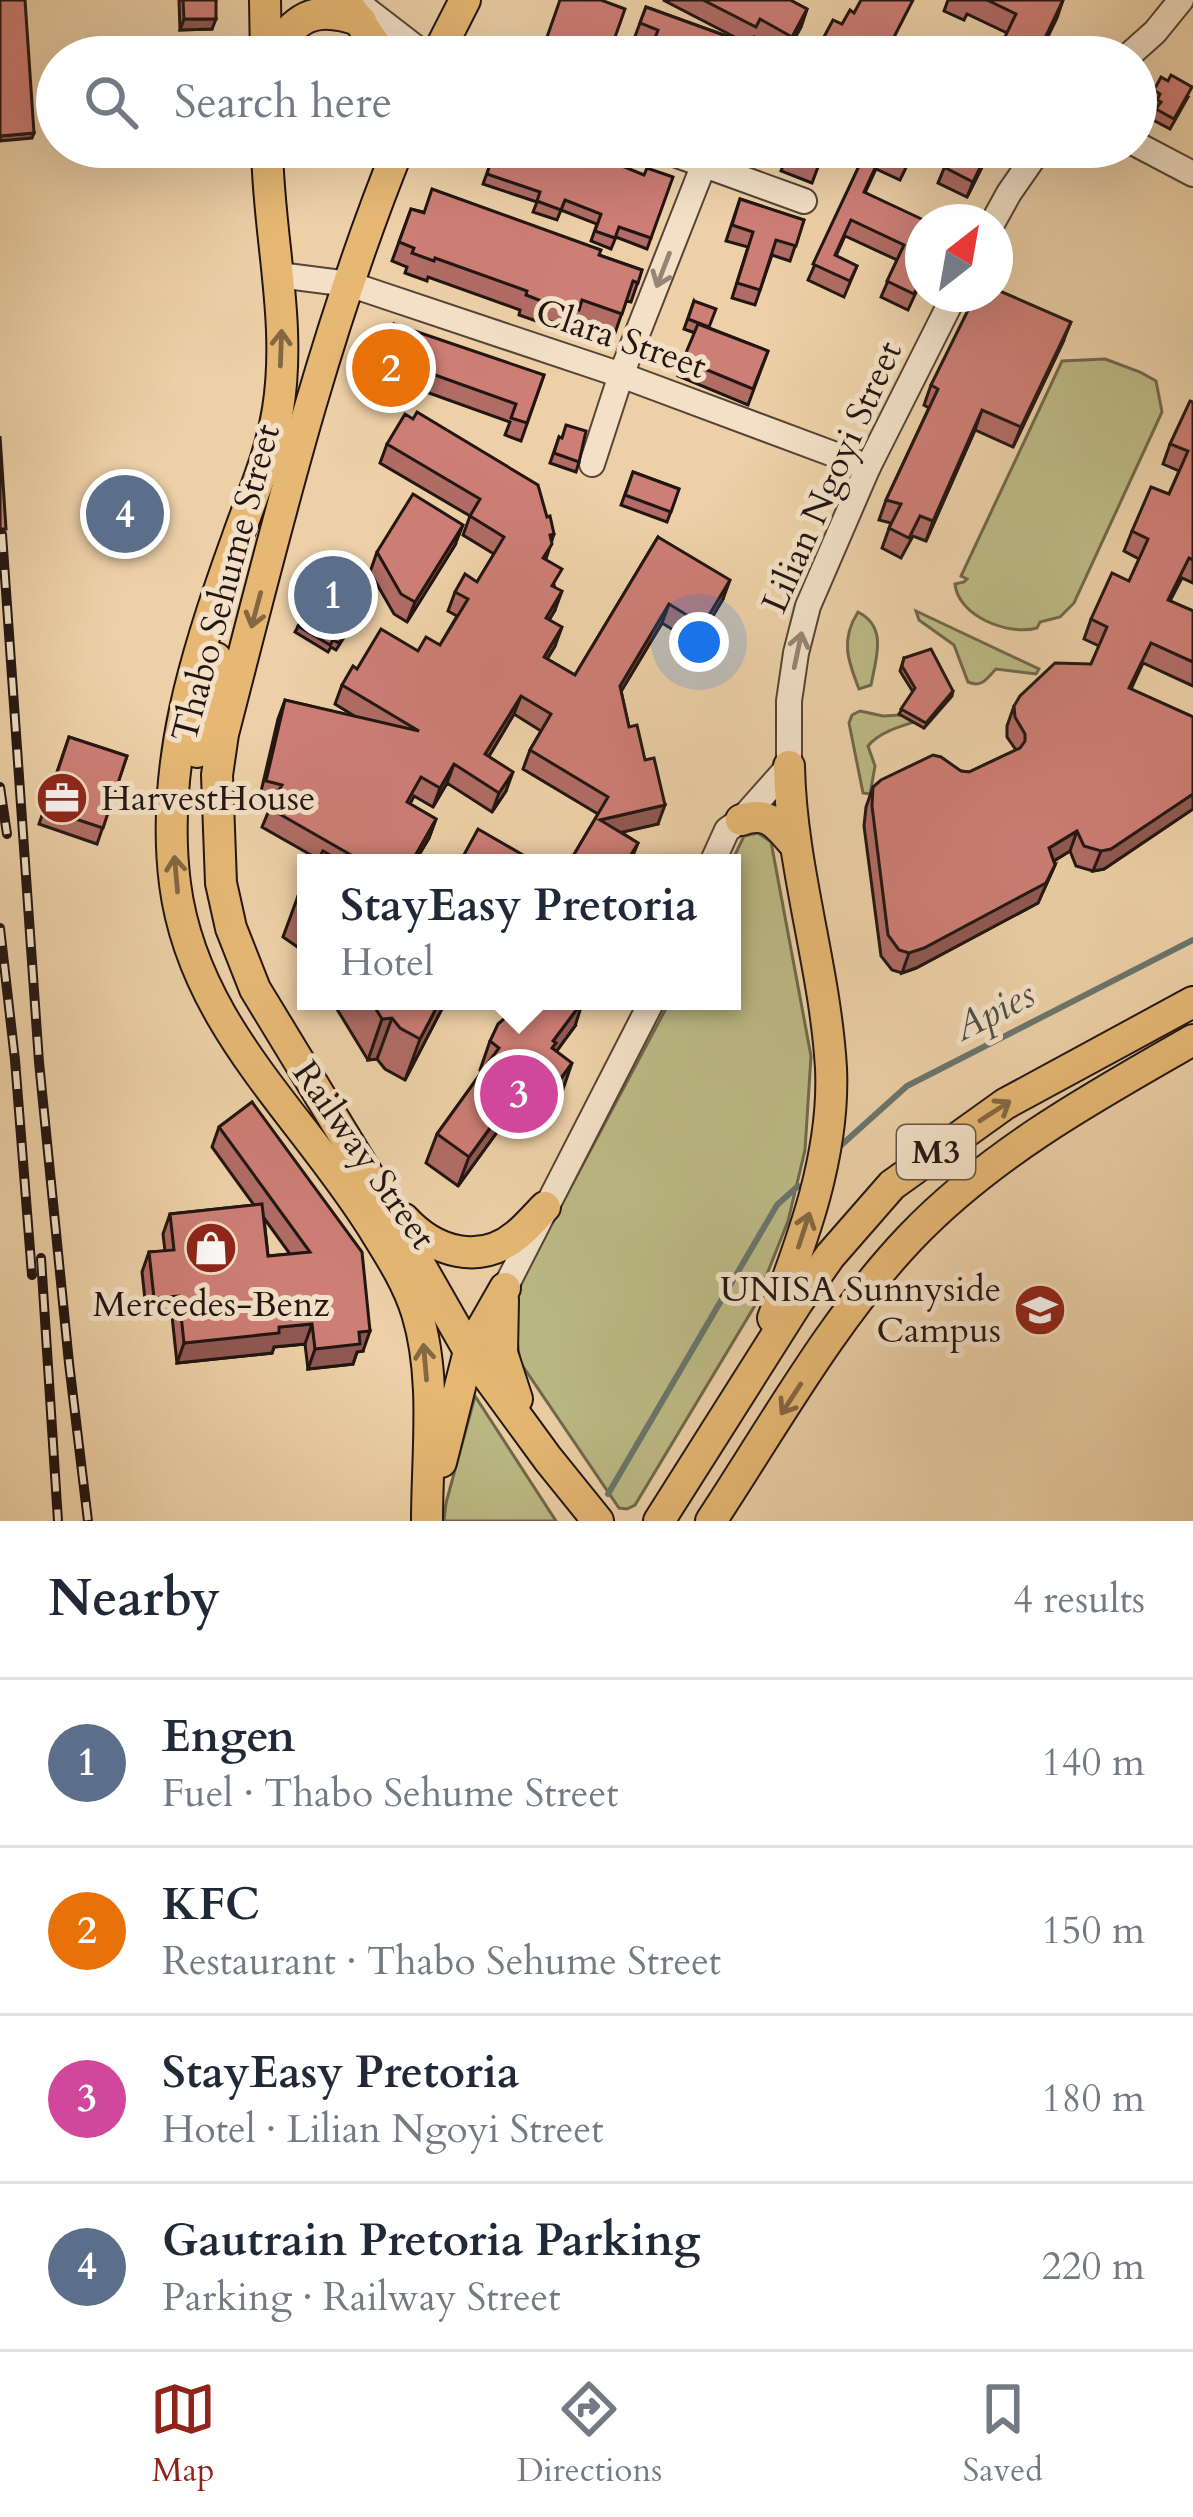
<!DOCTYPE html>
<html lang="en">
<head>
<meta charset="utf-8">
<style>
	:root { --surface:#fff; --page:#f2f2f3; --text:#1f2937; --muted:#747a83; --line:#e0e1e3; --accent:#8f2418 }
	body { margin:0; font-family:Cardo,serif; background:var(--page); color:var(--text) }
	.compass { position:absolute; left:905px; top:204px; width:108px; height:108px; border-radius:50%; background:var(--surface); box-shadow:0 12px 48px #0002; rotate:31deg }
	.you { position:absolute; left:699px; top:642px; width:42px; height:42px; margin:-30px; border:9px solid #fff; border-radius:50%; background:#1a73e8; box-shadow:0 0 0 18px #1a73e833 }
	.badge { display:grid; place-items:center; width:78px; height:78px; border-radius:50%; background:var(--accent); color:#fff; font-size:39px; font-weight:700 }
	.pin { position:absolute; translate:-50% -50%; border:6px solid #fff; box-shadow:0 3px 12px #0006 }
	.popup { position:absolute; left:297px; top:854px; width:444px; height:156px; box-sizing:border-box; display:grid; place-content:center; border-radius:0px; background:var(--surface); filter:drop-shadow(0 3px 9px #0005); font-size:39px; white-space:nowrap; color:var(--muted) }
	.popup b { font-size:45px; color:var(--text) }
	.popup::after { content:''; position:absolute; left:50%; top:100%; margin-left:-24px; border:24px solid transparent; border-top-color:var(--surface) }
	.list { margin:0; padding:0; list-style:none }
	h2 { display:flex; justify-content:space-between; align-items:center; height:156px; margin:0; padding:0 48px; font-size:51px }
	h2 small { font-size:39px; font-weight:400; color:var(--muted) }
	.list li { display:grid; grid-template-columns:78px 1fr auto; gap:36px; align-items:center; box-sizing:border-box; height:168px; padding:0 48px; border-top:3px solid var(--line) }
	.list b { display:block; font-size:45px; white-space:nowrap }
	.list p { margin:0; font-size:39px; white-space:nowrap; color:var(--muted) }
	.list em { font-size:39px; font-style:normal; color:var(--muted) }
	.icon { flex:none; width:66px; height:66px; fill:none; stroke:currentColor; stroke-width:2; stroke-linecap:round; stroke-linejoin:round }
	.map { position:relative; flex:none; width:1193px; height:1521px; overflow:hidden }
	.search { position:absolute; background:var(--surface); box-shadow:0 12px 48px #0002; left:36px; right:36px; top:36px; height:132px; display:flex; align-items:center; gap:30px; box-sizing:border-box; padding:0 42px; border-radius:66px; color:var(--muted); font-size:45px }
	.sheet { height:828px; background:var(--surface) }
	nav { display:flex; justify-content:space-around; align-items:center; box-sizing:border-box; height:168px; border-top:3px solid var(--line); background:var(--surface); font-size:33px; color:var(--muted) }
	nav a { display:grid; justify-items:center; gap:6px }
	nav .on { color:var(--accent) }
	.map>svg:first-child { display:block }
</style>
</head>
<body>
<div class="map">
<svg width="1193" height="1521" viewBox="0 0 1193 1521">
	<rect width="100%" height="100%" fill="#edd0a7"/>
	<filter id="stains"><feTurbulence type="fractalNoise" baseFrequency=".00167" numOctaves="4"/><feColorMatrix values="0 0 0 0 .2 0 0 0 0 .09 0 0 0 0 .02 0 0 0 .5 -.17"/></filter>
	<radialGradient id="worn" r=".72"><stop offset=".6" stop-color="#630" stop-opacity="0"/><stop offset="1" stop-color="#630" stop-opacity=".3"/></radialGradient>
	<g fill="#bcba85" stroke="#6f684c" stroke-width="3">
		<path d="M1105 359 1140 372 1156 381 1162 412 1074 603 1060 617 1040 622 1037 628C1008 636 958 616 955 584L964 582 967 579 961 576 1062 361Z"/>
		<path d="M916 611 1039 669 1036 674 996 669C986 679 982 688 968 682L954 645 919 620Z"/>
		<path d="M858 612C888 627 876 658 871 685L859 689C848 661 840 640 858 612Z"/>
		<path d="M860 711 883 716 901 715 914 722C898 727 878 733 868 746L875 766 870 794 863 793 849 723 852 715Z"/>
		<path d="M758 833 771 842 811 1056 805 1150 788 1221 754 1307 635 1505 627 1509 619 1508 520 1362 516 1333V1298L525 1273 670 1001H732L731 863 744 836Z"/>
		<path d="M475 1396 556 1521H444L446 1503Z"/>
	</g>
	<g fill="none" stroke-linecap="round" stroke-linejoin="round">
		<g stroke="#69766d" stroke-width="6">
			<path d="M837 1149 907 1086 1193 940"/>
			<path d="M608 1494 777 1205 798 1186"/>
		</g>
		<g stroke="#554437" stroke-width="28">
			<g id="minor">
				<path d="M354 0 428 57"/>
				<path d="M1127 57 1155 32 1181 0"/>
				<path d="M1136 144 1193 174"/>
				<path d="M655 147 804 201"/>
				<path d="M993 222 1009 193 1041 147"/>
				<path d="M279 275 349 284 621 375 868 467"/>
				<path d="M592 464 621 375 704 164"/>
				<path d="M712 863 727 830 741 820 789 766V701L796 653 808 606 868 467 955 294"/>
				<path d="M505 1288 652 1001"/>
			</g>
		</g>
		<g stroke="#221612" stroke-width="34">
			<g id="major">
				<path d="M265 0 266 57"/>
				<path d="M348 5 384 57"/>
				<path d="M268 57C297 18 311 3 361 21"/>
				<path d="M436 57 465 0"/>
				<path d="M267 147C268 235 292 321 278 409 271 454 252 496 237 539 197 649 160 765 175 884 193 1024 299 1111 371 1225 389 1254 407 1281 417 1313 437 1378 427 1454 427 1521"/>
				<path d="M399 147C322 336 274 537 223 734L217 775 221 883 231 928 255 989 376 1188 469 1351 548 1459 598 1521"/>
				<path d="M197 752 203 733 216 658"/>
				<path d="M741 820C769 810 778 826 795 845"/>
				<path d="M404 1219C434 1252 480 1266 517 1235 527 1227 536 1216 545 1207"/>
				<path d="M503 1300 502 1353 517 1399"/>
				<path d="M773 1318C803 1239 835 1154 831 1068 825 966 791 868 789 766"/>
				<path d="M441 1462 469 1351 505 1288"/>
				<path d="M659 1521 797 1303 830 1256 892 1185 1005 1104 1193 1002"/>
				<path d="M711 1521C773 1427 832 1320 910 1238 990 1154 1093 1097 1193 1040"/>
			</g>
		</g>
		<use href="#minor" stroke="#f3e0c6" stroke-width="24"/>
		<use href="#major" stroke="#e6b874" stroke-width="30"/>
		<g stroke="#221612" stroke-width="10">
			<g id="rail">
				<path d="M2 534 39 1062 69 1363 88 1521"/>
				<path d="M0 787 7 834"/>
				<path d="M0 928 15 1060 32 1275"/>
				<path d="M41 1258 58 1521"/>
			</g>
		</g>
		<use href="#rail" stroke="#f3e0c6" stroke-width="6" stroke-dasharray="18" stroke-linecap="butt"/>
	</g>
	<g fill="#b06c65" stroke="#221612" stroke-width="3" fill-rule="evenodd">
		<path d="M179 0H216L212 29 180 30Z"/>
		<path d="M663 0H790L807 9 801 27 786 54 754 37 750 45Z"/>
		<path d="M948 0H1063L1038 57H997L1007 33 967 14 964 20 944 11Z"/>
		<path d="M646 7 729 37 721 57H648L652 45 634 39Z"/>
		<path d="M1154 90 1188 97 1170 129 1153 120 1156 104 1150 101Z"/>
		<path d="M440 147H576L651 238 647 249 616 237 611 249 591 241 597 224 561 210 557 220 533 212 537 202 483 184 490 165Z"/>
		<path d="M719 147H749L746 156Z"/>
		<path d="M790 147H916L900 180 876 169 865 193 923 222V277L908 310 881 297 897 260 845 236 836 256 857 266 844 297 808 280 860 164 824 151 812 183 781 171Z"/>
		<path d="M948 147H992L967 197 938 183 952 149Z"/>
		<path d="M740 199 804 220 790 261 772 255 755 305 732 298 748 247 726 241Z"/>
		<path d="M411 209 599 255 642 270 631 302 626 301 615 333 575 320 572 329 543 319 542 323 519 315 520 310 428 277 427 281 405 273 407 267 392 261Z"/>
		<path d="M694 301 709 328 768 351 748 405 678 376 695 333 684 329Z"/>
		<path d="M384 340 544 375 521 441 505 435 510 422 404 384 400 396 377 389 380 378 372 376Z"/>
		<path d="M1063 342 1013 447 975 430 926 541 913 536 901 558 882 548 891 523 879 520 886 500 929 408 924 405 931 385Z"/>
		<path d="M1193 402V583L1182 578 1170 601 1193 611V686L1143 663 1131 689 1193 717V809L1104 869 1093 871 1076 866 1070 851 1054 861 1055 865 1038 903 916 968 902 973 892 970 881 956 864 826 866 807 873 787 961 771 969 772 1016 750 1007 737V726L1014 706 1091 664 1099 646 1084 639 1091 619 1129 581 1139 559 1124 551 1132 531 1169 494 1179 471 1163 464 1170 444Z"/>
		<path d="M559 437 579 462 576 472 550 463Z"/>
		<path d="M387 444 547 517 554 534 546 559 555 588V610L549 620 555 646 547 659 575 675 658 537 723 599 696 644 662 623 621 691 629 727 658 824 621 832 638 843 630 863H569L598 814 523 769 530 750 541 731 514 714 489 756 506 791 492 812 447 783 433 807 414 796 410 804 436 819 429 838 414 863H316L318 859 262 827 272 803 259 800 278 719 285 700 356 717 335 704 342 685 357 669 440 645 457 616 448 611 455 592 477 582 494 554 463 535 470 516 380 463Z"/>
		<path d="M633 472 679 489 667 522 621 505Z"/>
		<path d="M455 545 407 622 394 614 370 572 377 552Z"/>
		<path d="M306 582 369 598 336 650 331 647 328 652 295 632 315 596 304 589Z"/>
		<path d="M904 658 953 691 952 696 924 728 899 714 913 692 900 671Z"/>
		<path d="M69 737 127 756 97 844 39 824Z"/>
		<path d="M306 881V959L299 948 283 937 298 896Z"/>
		<path d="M332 1001H446L405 1080 385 1069 377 1059 368 1060Z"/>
		<path d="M521 1018 575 1026 556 1051 562 1092 549 1110 528 1095 524 1101 521 1099 458 1186 426 1163 437 1134 482 1072 480 1070 490 1041Z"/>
		<path d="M252 1102 363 1351 357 1352 353 1364 308 1369 305 1344 274 1347 272 1353 177 1363 172 1316 147 1318 142 1272 149 1252 165 1251 163 1234 170 1214 254 1205 212 1147 219 1127ZM264 1218 290 1254 268 1256Z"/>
	</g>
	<g fill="#905852" stroke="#221612" stroke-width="3">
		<path d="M1063 0 1057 18 1038 57H1036Z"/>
		<path d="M807 9 801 27 786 54 792 37Z"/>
		<path d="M184 19H216L212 29 180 30Z"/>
		<path d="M34 133 32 138 0 141V136Z"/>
		<path d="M990 147H992L967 197 973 182Z"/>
		<path d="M1071 322 1063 342 1013 447 1021 427Z"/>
		<path d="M982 410 975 430 926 541 933 521Z"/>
		<path d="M463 525 455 545 407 622 415 602Z"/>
		<path d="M730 580 723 599 696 644 703 625Z"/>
		<path d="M562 591 555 610 539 637 546 618Z"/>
		<path d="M669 604 662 623 613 705 620 686Z"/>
		<path d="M562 627 555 646 537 676 544 657Z"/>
		<path d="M521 696 514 714 479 773 485 754Z"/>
		<path d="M454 764 447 783 433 807 440 788Z"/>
		<path d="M513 772 506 791 492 812 499 793Z"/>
		<path d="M1193 794V809L1104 869 1093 871 1101 851Z"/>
		<path d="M665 805 658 824 593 839 600 820Z"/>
		<path d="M436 819 429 838 414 863H410Z"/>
		<path d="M1077 831 1070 851 1042 868 1049 848Z"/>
		<path d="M1055 865 1038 903 916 968 902 973 909 953Z"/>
		<path d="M440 1001H446L405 1080 420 1039Z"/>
		<path d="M583 1001 575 1026 543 1070 553 1041Z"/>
		<path d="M392 1018 377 1059 368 1060 382 1019Z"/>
		<path d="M572 1063 562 1092 549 1110 559 1081Z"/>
		<path d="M538 1066 528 1095 524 1101 534 1072Z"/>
		<path d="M532 1070 521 1099 458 1186 469 1157Z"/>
		<path d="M179 1296 172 1316 147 1318 154 1298Z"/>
		<path d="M312 1324 305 1344 274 1347 272 1353 177 1363 184 1343 279 1327Z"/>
		<path d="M370 1331 363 1351 357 1352 353 1364 308 1369 315 1349 359 1332Z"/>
	</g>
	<g fill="#cd7e75" stroke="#221612" stroke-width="3">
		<path d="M0 0H25L34 133 0 136Z"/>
		<path d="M183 0H216V19H184Z"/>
		<path d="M560 0H601L625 9 608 57H540Z"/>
		<path d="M703 0H790L807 9 792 37 760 19 756 27Z"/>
		<path d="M861 0H913L893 39 906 46 900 57H830L817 50 833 20 842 24 850 10 854 13Z"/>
		<path d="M987 0H1063L1036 57 1003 41 1016 14Z"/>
		<path d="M646 7 729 37 723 53 712 49 709 57H648L658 30 640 23Z"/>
		<path d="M1171 75 1192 87 1174 119 1156 109 1161 102 1157 100 1160 94 1154 90 1161 77 1168 81Z"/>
		<path d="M472 147H576L644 175 647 168 673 177 651 238 619 227 615 238 595 231 601 214 565 200 561 210 537 201 540 192 487 174 493 155Z"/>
		<path d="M790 147H826L818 167 787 155Z"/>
		<path d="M862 147H914L906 164 882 153 864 192 928 222H923V274L914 294 887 281 904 245 851 220 835 255 857 266 850 281 813 264 867 149Z"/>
		<path d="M954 147H990L973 182 944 167Z"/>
		<path d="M432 189 601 250 599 255 642 270 638 283 633 281 622 314 582 300 579 310 550 299 549 304 526 295 527 291 435 258 434 261 412 253 414 248 399 242 411 209 424 213Z"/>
		<path d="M740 199 804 220 796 246 776 240 760 290 737 283 753 232 732 225Z"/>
		<path d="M995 289 1071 322 1021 427 982 410 933 521 920 516 909 538 889 528 901 504 886 500 938 389 931 385 976 294H995Z"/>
		<path d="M694 301 716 309 709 327 688 319Z"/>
		<path d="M394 324 544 375 527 423 511 418 516 404 410 366 406 379 383 371 386 361 378 358 384 340 389 341Z"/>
		<path d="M698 324 768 351 753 389 683 360Z"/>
		<path d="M1190 401 1193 402V560L1189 558 1168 600 1193 611V662L1151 643 1129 688 1193 717V794L1111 849 1101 851 1084 846 1077 831 1049 848 1055 865 1046 883 924 948 909 953 899 950 888 935 872 806 873 787 881 780 933 755 941 757 961 771 969 772 1020 748 1025 741V734L1015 717 1014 706 1020 696 1055 663 1091 664 1107 627 1091 619 1112 573 1129 581 1148 539 1132 531 1151 487 1169 494 1188 451 1170 444Z"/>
		<path d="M417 412 538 485 547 517 550 516 554 534 550 535 552 544 543 558 562 569 552 586 562 591 546 618 562 627 544 657 575 675 658 537 730 580 703 625 669 604 620 686 629 727 637 725 645 760 654 758 665 805 600 820 638 843 626 863H569L608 797 530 750 551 714 521 696 485 754 513 772 499 793 454 764 440 788 421 777 407 802 436 819 411 863H365L269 808 282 785 266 781 285 700 419 731 342 685 353 666 357 669 381 629 418 651 426 637 440 645 468 599 455 592 465 574 477 582 504 537 470 516 480 499 387 444 405 414 413 419Z"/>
		<path d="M566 425 586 431 579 462 554 453 559 437 562 438Z"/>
		<path d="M0 436 6 529H0Z"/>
		<path d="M633 472 679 489 671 512 625 495Z"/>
		<path d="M413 494 463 525 415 602 401 594 377 552Z"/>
		<path d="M319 560 372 592 339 643 333 640 330 645 298 626 319 590 306 582Z"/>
		<path d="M931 649 953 691 926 723 901 709 915 688 902 666 904 658Z"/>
		<path d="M69 737 127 756 103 828 45 809Z"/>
		<path d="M478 829 530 859 528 863 460 862Z"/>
		<path d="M323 851 344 863H316Z"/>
		<path d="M306 881V902L298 896Z"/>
		<path d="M371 1001H440L420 1039 400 1028 392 1018 382 1019Z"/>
		<path d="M534 1001H583L553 1041 556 1043 552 1048 572 1063 559 1081 538 1066 534 1072 532 1070 469 1157 437 1134 499 1048 490 1041 498 1024 512 1012 521 1018Z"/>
		<path d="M252 1102 362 1252 370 1331 359 1332 360 1344 315 1349 312 1324 279 1327V1333L184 1343 179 1296 154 1298 149 1252 174 1250 170 1214 262 1204 268 1256 310 1252 219 1127Z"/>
	</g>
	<defs><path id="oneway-shaft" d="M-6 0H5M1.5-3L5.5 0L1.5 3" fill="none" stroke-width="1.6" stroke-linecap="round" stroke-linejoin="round" transform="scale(3)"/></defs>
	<g stroke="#958575">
		<use href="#oneway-shaft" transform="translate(663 270) rotate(111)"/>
		<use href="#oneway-shaft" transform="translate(798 650) rotate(-78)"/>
	</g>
	<g stroke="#846743">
		<use href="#oneway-shaft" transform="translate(281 348) rotate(-88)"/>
		<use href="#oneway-shaft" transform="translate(256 610) rotate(105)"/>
		<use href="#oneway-shaft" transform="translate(176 874) rotate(-95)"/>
		<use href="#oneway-shaft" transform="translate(995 1111) rotate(-33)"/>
		<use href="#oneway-shaft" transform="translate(804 1230) rotate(-72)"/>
		<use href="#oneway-shaft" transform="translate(425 1362) rotate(-95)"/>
		<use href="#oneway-shaft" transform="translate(791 1399) rotate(123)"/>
	</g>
	<defs>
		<g id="office-disc" transform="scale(2.7)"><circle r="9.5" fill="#8f2418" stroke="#f3e0c6"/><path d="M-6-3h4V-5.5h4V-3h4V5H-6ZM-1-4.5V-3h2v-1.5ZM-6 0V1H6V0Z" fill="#fff"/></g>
		<g id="shop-disc" transform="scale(2.7)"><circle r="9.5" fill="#8f2418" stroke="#f3e0c6"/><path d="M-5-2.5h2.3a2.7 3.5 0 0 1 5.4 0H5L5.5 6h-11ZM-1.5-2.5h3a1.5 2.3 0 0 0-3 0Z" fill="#fff"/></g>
		<g id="university-disc" transform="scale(2.7)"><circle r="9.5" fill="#8f2418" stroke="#f3e0c6"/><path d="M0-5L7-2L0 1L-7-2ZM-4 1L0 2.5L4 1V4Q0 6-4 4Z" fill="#fff"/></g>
	</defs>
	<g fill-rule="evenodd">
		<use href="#office-disc" x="62" y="798"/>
		<use href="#shop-disc" x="211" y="1248"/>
		<use href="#university-disc" x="1040" y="1310"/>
	</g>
	<g text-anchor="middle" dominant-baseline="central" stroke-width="10" stroke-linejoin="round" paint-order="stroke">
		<rect fill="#f3e0c6" stroke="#615348" stroke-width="3" x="897" y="1125" width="78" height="54" rx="9"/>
		<g font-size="33" font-weight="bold" fill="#221612">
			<text x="936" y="1152">M3</text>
		</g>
		<g font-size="36" fill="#221612" stroke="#f3e0c6">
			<text transform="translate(621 339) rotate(19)">Clara Street</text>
			<text transform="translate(832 477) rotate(-66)">Lilian Ngoyi Street</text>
			<text transform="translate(226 583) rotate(-75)">Thabo Sehume Street</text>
			<text transform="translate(364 1155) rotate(55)">Railway Street</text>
		</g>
		<g font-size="36" fill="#221612" stroke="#f3e0c6" text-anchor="start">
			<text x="101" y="798">HarvestHouse</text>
			<text x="1001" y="1289" text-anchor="end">UNISA Sunnyside<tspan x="1001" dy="41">Campus</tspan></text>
			<text x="211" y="1304" text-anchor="middle">Mercedes-Benz</text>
		</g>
		<g font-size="39" font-style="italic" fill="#4c4e47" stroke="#f3e0c6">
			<text transform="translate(994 1011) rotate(-27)">Apies</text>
		</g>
	</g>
	<rect width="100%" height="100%" filter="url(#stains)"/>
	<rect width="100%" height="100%" fill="url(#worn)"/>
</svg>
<svg class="compass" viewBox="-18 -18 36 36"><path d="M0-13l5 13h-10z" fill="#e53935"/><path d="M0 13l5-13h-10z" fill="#747a83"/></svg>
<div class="you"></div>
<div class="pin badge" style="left:333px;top:595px;background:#5c6f8a">1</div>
<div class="pin badge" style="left:391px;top:368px;background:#e8710a">2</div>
<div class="pin badge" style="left:519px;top:1094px;background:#d1479c">3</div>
<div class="popup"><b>StayEasy Pretoria</b>Hotel</div>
<div class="pin badge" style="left:125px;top:514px;background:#5c6f8a">4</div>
<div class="search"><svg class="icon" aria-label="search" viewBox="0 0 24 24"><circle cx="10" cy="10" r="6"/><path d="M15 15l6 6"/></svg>Search here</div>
</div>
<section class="sheet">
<h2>Nearby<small>4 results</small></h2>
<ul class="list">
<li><span class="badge" style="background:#5c6f8a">1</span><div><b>Engen</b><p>Fuel · Thabo Sehume Street</p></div><em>140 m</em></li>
<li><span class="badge" style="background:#e8710a">2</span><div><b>KFC</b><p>Restaurant · Thabo Sehume Street</p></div><em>150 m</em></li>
<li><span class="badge" style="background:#d1479c">3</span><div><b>StayEasy Pretoria</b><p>Hotel · Lilian Ngoyi Street</p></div><em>180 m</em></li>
<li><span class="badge" style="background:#5c6f8a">4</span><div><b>Gautrain Pretoria Parking</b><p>Parking · Railway Street</p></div><em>220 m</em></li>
</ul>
</section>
<nav>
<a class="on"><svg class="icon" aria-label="map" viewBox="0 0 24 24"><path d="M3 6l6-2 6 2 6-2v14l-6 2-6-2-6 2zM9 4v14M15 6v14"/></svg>Map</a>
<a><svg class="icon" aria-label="directions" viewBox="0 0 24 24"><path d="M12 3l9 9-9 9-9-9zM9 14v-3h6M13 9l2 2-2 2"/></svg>Directions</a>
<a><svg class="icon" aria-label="saved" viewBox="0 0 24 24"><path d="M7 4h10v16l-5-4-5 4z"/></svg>Saved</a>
</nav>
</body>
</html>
